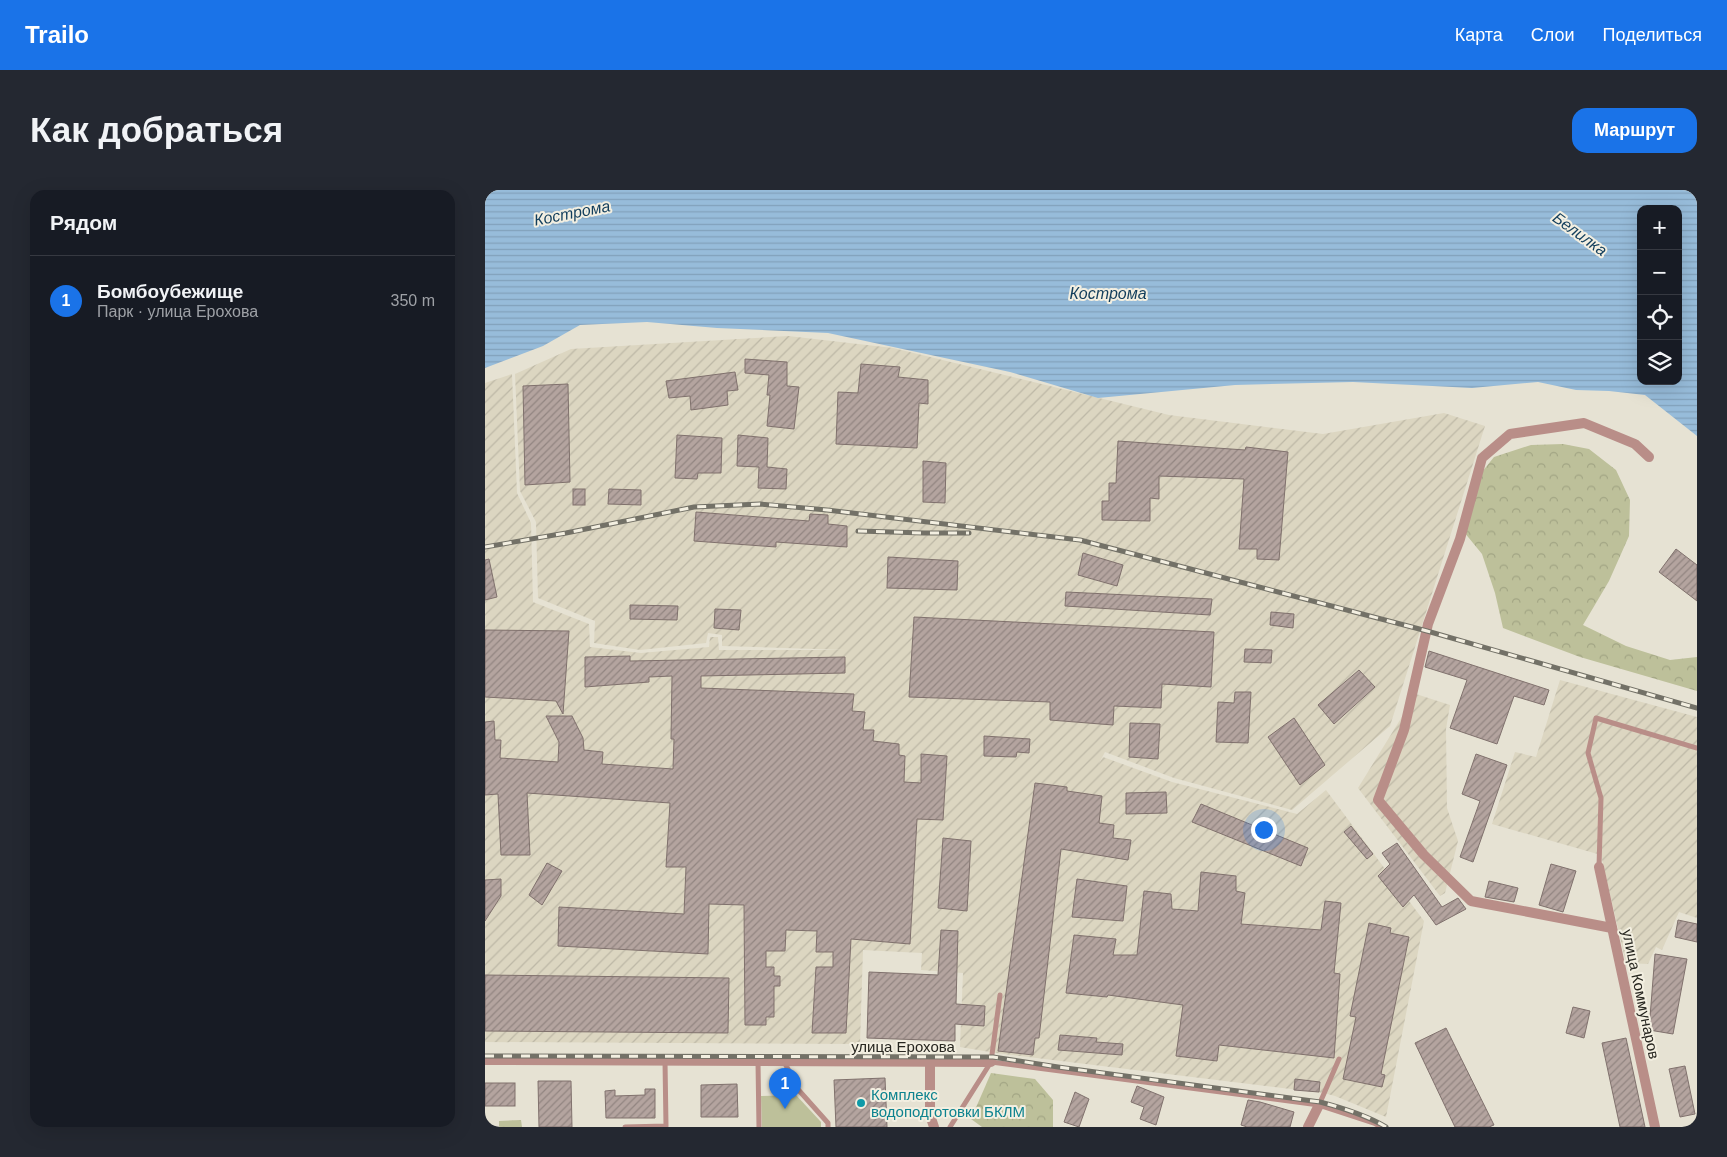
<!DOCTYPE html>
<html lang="ru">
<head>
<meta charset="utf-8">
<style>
	:root { --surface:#171b24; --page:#242831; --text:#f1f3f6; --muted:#9ea1a6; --line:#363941; --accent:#1a73e8 }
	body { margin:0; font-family:Arial,sans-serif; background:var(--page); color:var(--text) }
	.controls { position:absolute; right:15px; top:15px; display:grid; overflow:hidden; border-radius:10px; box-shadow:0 5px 20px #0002 }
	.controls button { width:45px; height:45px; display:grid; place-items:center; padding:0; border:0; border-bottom:1px solid var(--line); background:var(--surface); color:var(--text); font:25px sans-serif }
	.you { position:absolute; left:778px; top:639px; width:18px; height:18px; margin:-12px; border:4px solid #fff; border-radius:50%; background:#1a73e8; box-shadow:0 0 0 8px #1a73e833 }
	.badge { display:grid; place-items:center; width:32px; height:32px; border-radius:50%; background:var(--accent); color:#fff; font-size:16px; font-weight:700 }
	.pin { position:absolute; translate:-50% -41px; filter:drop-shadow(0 1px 2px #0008) }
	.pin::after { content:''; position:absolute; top:26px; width:18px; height:15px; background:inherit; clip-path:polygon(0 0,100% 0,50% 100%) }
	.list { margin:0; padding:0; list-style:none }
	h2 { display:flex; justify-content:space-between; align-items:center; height:65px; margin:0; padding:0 20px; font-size:21px }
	h2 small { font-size:16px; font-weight:400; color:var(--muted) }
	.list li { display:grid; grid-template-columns:32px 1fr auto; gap:15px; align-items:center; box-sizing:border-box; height:90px; padding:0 20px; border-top:1px solid var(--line) }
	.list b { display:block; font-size:19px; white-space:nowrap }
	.list p { margin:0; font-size:16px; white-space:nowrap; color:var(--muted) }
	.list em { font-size:16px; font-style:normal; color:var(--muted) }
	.icon { flex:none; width:28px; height:28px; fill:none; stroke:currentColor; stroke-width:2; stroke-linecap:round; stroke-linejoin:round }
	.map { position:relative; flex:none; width:1212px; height:937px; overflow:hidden; border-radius:15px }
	header { display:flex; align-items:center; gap:30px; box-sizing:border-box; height:70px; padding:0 25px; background:var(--accent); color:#fff }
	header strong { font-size:24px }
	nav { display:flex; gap:28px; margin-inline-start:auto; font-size:18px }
	.intro { display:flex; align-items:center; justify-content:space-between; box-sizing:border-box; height:120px; padding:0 30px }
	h1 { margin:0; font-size:35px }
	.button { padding:12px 22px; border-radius:15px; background:var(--accent); color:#fff; font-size:18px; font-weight:700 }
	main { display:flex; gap:30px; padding:0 30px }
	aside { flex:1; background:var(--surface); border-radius:15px; box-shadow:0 5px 20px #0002 }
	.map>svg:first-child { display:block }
</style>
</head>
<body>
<header>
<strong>Trailo</strong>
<nav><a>Карта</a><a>Слои</a><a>Поделиться</a></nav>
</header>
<div class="intro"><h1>Как добраться</h1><a class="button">Маршрут</a></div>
<main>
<aside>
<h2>Рядом<small></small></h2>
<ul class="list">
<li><span class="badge">1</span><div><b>Бомбоубежище</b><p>Парк · улица Ерохова</p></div><em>350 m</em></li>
</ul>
</aside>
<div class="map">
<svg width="1212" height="937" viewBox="0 0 1212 937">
	<defs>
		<pattern id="industrial-furrows" width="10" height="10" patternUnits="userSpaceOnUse" patternTransform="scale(1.25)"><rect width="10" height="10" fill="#dcd6c1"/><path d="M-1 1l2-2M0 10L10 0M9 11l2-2" fill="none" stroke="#bdb8a6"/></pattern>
		<pattern id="forest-crowns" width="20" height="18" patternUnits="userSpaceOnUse" patternTransform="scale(1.25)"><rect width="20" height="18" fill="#bdc09a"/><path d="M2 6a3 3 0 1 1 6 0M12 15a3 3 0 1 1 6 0" fill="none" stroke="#a2a584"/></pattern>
		<pattern id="water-rules" width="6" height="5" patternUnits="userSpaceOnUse" patternTransform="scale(1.25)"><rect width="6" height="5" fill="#97bcda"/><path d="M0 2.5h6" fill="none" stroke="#82a1bb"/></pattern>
		<pattern id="building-hatch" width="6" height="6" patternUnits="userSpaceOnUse" patternTransform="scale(1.25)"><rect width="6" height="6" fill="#b4a49f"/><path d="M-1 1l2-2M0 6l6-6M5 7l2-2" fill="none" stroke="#928581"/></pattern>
	</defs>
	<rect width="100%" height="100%" fill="#e6e2d3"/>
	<g fill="url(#industrial-furrows)">
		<path d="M303 146 408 158 684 225 838 244 959 223 1000 236 905 536 807 620 689 588 620 562 613 575 618 567 687 592 812 624 841 600 939 731 901 927 850 906 839 903 511 863 475 857 478 783 436 780 437 763 378 760 375 854 0 852V193L27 184 32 303 46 333 48 412 104 434 105 457 156 463 224 457 225 447H233L234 460H360L237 456V445L223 443 221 453 155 460 109 453 110 431 53 408 51 332 35 301 30 184 86 159Z"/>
		<path d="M1075 490 1212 527V728L1194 722 1177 760 1171 757 1163 774 1141 773 1116 665 1007 634 1030 562 1051 567Z"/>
		<path d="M931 504 965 515 961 539 962 618 973 651 960 703 955 706 873 598Z"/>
	</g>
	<path fill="#bdc09a" d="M311 905 336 932V937H277L276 906Z"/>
	<g fill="url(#forest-crowns)">
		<path d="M1078 254 1104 259 1131 280 1145 310 1144 346 1124 391 1098 435 1141 456 1185 470 1212 467V501L1095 467 1018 438 1010 403 997 364 979 342 985 297 1009 267 1046 255Z"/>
		<path d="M506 883 550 889 568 910V937H497L486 929Z"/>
		<path d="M36 930 37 937H14V931Z"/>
	</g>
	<path fill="url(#water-rules)" fill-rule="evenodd" d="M0 0H1212V246L1160 205 1124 201 1091 200 1053 192 987 198 868 192 750 195 613 208 525 182 343 143 232 138 162 132 95 135 58 156 0 178ZM1156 19H1193V191H1156Z"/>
	<g fill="url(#building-hatch)" stroke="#80716d">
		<path d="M260 169 302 172V196L314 197 309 239 282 236 285 205H282L284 185 260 183Z"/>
		<path d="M376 174 415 177 413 187 443 190V214L434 213 432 258 351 254 353 202 373 203Z"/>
		<path d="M250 182 253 200 242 201 243 215 206 220 205 206 184 208 181 191Z"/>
		<path d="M83 194 85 292 40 295 38 196Z"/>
		<path d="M192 245 237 248 236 283H213L212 289 190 288Z"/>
		<path d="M253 245 283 248 282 277 302 279 301 299 273 298 274 277 252 276Z"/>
		<path d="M633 251 760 260 761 257 803 262 794 370 772 369V359H754L759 289 674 286V309L665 308V331L617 330V311H624V293H631Z"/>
		<path d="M438 271 461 273 460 313 438 312Z"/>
		<rect x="88" y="299" width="12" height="16"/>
		<path d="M124 299 156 300V315L123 314Z"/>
		<path d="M211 322 324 331 325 324 343 325V334L362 336V357L291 352V357L209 351Z"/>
		<path d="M1191 359 1212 375V411L1174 382Z"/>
		<path d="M598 363 638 375 632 396 593 385Z"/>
		<path d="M403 367 473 371 472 400 402 398Z"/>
		<path d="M4 369 12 407 0 410V370Z"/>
		<path d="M581 402 727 409 725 425 580 416Z"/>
		<path d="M145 415 193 416 192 430 145 429Z"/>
		<path d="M230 419 256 420 254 440 229 438Z"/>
		<path d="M786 422 809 424 808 438 785 435Z"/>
		<path d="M429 427 729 442 726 497 677 494 676 518 629 516 628 535 565 530V512L424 507Z"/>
		<path d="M0 440 84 441 78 524 71 511 0 507Z"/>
		<path d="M760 459 787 460 786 473 759 472Z"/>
		<path d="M944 461 1064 500 1059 515 1029 506 1012 554 965 538 982 490 940 477Z"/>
		<path d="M145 466V471L360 467V483L216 486V498L369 504 367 521 380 522 378 540H389L388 551 414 554V565L420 566 419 592 436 593V564L462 566 458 630 432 629 425 754 366 749 361 843H327L331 777H348V762H331L332 741 301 740 300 761H281V777H289V786H295V796H289V827H281V835H260L259 715 224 714 223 764 73 756 74 717 199 724 201 677H181L185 613 42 603 45 665H16L13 604 0 605V532L9 531 10 550H16L15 568 73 572 74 552 61 526H87L98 548 99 560 118 562 117 574 188 579 189 549H186L187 486 164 487V492L100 497V467Z"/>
		<path d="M874 480 890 497 849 534 833 515Z"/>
		<path d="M750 502H766L763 553 731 552 733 512 749 513Z"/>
		<path d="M809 528 840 575 815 595 783 547Z"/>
		<path d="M645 533 675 534 673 569 644 567Z"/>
		<path d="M499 546 545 549 544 563 532 562 531 567 499 566Z"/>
		<path d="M991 564 1022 575 988 672 975 667 995 611 977 604Z"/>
		<path d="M550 593 582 597V601L617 606 614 633 629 635 628 648 646 650 643 670 576 659 554 848H550L548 865 513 861Z"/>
		<path d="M681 602 682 623 641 624V603Z"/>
		<path d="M716 614 823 658 816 676 707 632Z"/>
		<path d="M866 636 888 664 882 669 859 642Z"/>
		<path d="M458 648 486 651 482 721 453 718Z"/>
		<path d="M912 653 957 717 973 708 981 719 951 735 929 705 918 717 893 686 905 674 897 663Z"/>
		<path d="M62 673 77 681 57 715 44 705Z"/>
		<path d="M1066 674 1091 681 1078 722 1054 715Z"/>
		<path d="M716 682 751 686V701L760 703 756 734 836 740 840 711 856 713 849 783 855 784 849 868 734 855 732 871 691 866 698 815 623 805 622 807 581 803 589 745 631 749 628 765H652L659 701 686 704 687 719 713 721Z"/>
		<path d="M16 689V706L0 731V690Z"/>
		<path d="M592 689 642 696 638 731 587 727Z"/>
		<path d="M1004 691 1033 698 1029 712 1000 707Z"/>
		<path d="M1193 730 1212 734V752L1190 747Z"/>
		<path d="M884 733 906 738 905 743 924 747 896 884 900 885 897 897 858 889 871 827 865 826Z"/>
		<path d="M456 740 473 741 471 814 500 816 499 836 470 834V851L382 848 384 782 453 785Z"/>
		<path d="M1170 764 1202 769 1188 844 1164 840Z"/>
		<path d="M0 785 244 788 243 843 0 841Z"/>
		<path d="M1088 817 1105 821 1099 848 1081 843Z"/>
		<path d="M961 838 1009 935 1004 937H970L930 853Z"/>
		<path d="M575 845 612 848 611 852 638 854 637 865 573 860Z"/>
		<path d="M1141 848 1160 937H1135L1117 853Z"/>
		<path d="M1200 876 1210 924 1195 927 1184 879Z"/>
		<path d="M400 888 402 937H351L349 890Z"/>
		<path d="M810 889 835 892 834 902 809 900Z"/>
		<path d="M53 891H86L87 937H54Z"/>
		<rect x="0" y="893" width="30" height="23"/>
		<path d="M252 894 253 927H216V895Z"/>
		<path d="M652 896 679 907 671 935 655 929 659 917 646 912Z"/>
		<path d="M160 899H170V928H121L120 901 130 900V906L160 905Z"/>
		<path d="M590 902 604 909 594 937 579 932Z"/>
		<path d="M763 910 775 912 809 922 805 937H762L756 935Z"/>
	</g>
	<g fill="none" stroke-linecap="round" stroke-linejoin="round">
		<g stroke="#b98e88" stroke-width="5">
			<path d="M1114 677 1116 608 1103 563 1111 528 1212 558"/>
			<path d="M273 872 274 937"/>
			<path d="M299 872 307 886 310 896 343 933V937"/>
			<path d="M506 872 834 915 889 933 896 937"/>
			<path d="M834 915 854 869"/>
			<path d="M140 937 181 936 180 871"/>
			<path d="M465 937 506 872 515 805"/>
		</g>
		<g stroke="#b98e88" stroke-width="10">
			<path d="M1114 677 1170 937"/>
			<path d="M1127 738 986 711 939 665 893 610 919 540 943 434 975 349 997 268 1025 244 1099 233 1150 254 1164 267"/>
			<path d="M0 870 506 872"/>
			<path d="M445 871V925L449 937"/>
			<path d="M823 937 834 915"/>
		</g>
		<g stroke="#737167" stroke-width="5">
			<g id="rail">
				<path d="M373 341 439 343H484"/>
				<path d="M0 357 81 343 209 317 275 314 342 320 595 350 942 441 1212 518"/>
				<path d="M0 866 508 867 573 877 835 912C858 918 881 925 901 937"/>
			</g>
		</g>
		<use href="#rail" stroke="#f3efe1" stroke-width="3" stroke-dasharray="9" stroke-linecap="butt"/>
	</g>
	<circle fill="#0f9aa8" stroke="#f3efe1" stroke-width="2" cx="376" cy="913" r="5"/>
	<g text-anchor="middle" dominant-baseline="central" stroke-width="4" stroke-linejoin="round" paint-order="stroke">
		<g font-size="15" fill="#272620" stroke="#f3efe1">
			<text transform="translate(1156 804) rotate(78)">улица Коммунаров</text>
			<text x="418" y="856">улица Ерохова</text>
		</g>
		<g font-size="15" fill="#0d838f" stroke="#f3efe1" text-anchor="start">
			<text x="386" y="904">Комплекс<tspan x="386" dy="17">водоподготовки БКЛМ</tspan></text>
		</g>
		<g font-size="16" font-style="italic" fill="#123e5c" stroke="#f3efe1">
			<text transform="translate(87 23) rotate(-11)">Кострома</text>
			<text transform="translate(1095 44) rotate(36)">Белилка</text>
			<text x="623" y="103">Кострома</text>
		</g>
	</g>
</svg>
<div class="controls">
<button>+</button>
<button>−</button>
<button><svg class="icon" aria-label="locate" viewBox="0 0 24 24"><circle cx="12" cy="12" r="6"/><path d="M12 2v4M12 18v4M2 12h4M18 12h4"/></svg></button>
<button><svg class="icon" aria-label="layers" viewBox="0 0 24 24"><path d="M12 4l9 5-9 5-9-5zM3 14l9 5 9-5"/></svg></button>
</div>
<div class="you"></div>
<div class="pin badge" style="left:300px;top:919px">1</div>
</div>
</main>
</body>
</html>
